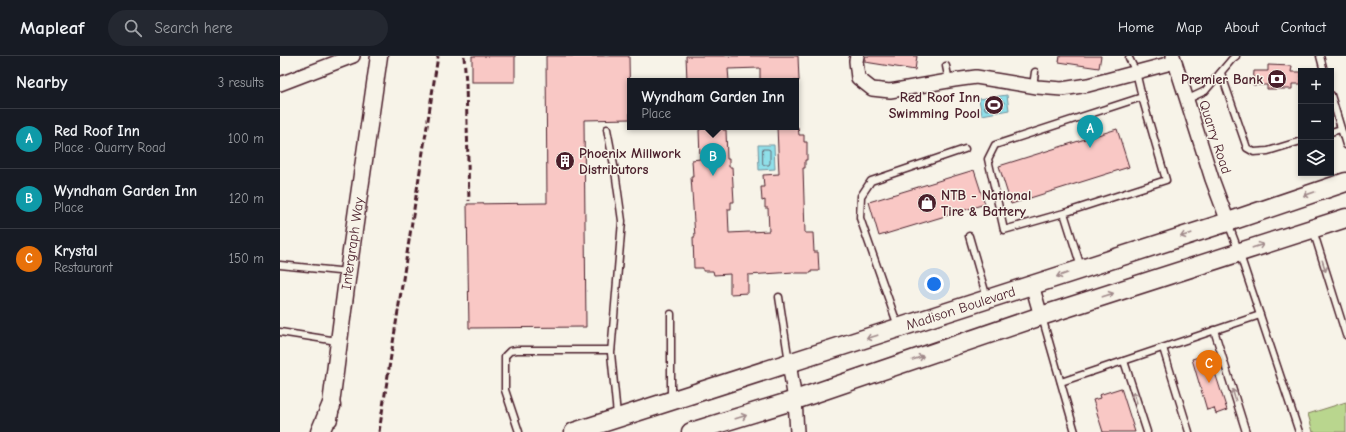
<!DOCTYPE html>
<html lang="en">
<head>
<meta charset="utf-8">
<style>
	:root { --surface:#171b24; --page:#242831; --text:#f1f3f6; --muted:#9ea1a6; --line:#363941; --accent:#a6949b }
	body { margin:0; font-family:"Comic Neue",sans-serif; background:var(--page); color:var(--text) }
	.controls { position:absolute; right:12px; top:12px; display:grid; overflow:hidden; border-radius:0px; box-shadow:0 2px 6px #0003 }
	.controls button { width:36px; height:36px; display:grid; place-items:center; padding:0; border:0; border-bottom:1px solid var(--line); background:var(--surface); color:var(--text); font:20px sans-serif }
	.you { position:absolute; left:654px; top:228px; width:14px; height:14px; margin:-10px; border:3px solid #fff; border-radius:50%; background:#1a73e8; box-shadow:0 0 0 6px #1a73e833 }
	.badge { display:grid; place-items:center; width:26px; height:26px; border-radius:50%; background:var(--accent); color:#fff; font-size:13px; font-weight:700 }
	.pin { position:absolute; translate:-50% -33px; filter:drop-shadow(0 1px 2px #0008) }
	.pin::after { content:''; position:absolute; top:21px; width:14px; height:12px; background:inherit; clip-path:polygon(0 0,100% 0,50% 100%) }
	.popup { position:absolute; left:347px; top:22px; width:172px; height:52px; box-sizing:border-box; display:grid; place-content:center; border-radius:0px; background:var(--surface); filter:drop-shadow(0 1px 3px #0005); font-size:13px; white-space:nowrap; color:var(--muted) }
	.popup b { font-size:15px; color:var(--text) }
	.popup::after { content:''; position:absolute; left:50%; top:100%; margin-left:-8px; border:8px solid transparent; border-top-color:var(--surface) }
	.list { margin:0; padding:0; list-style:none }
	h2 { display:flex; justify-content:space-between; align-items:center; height:52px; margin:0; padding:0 16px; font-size:17px }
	h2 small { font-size:13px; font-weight:400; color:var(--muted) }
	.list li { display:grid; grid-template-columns:26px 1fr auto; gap:12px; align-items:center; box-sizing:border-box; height:60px; padding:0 16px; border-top:1px solid var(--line) }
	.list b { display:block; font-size:15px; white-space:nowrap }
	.list p { margin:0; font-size:13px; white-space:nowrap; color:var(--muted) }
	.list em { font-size:13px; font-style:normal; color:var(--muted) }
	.icon { flex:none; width:22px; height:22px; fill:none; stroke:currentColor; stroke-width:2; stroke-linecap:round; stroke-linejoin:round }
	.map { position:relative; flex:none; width:1066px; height:376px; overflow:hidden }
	header { display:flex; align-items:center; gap:24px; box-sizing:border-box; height:56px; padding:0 20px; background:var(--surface); border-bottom:1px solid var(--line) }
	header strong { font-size:19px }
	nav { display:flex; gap:22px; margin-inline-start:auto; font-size:14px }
	.search { width:280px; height:36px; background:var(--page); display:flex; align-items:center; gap:10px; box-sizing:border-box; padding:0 14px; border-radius:22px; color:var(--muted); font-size:15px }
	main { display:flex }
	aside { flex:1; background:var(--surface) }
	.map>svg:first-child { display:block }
</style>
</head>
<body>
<header>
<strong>Mapleaf</strong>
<div class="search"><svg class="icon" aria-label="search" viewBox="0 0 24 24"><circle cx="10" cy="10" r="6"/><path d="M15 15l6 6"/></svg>Search here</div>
<nav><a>Home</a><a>Map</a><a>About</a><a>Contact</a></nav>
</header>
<main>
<aside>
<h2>Nearby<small>3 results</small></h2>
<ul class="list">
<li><span class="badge" style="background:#0f9aa8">A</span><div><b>Red Roof Inn</b><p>Place · Quarry Road</p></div><em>100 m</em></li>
<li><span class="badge" style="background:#0f9aa8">B</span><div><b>Wyndham Garden Inn</b><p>Place</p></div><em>120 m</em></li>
<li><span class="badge" style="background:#e8710a">C</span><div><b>Krystal</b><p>Restaurant</p></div><em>150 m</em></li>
</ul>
</aside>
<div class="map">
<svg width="1066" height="376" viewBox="0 0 1066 376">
	<rect width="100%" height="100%" fill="#f7f3e8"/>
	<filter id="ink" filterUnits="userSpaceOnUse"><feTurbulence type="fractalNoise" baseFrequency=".025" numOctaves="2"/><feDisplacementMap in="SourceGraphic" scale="8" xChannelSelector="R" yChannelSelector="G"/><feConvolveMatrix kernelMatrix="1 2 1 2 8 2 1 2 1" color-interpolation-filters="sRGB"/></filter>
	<g filter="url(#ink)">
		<path fill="#b9d68e" stroke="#827a5c" d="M1066 346V376H1033L1028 358Z"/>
		<g fill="#8fdfe9" stroke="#73929d">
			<path d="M727 39 729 54 702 59 699 43Z"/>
			<path d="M478 89H494L495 113 479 114Z"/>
		</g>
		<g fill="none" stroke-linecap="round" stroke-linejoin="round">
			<g stroke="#666c77" stroke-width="1">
				<path d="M722 44 724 46 723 51 707 54 705 53 704 48 705 47Z"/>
				<path d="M483 93H488L490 94V107L489 109H485L483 108Z"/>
			</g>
		</g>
		<g fill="#f9c8c5" stroke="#4a1f2b">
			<rect x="192" y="0" width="43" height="26"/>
			<path d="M266 0H349L350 63 304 64 306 271 189 272 187 148 267 147Z"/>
			<path d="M406 0H518L519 25H480V12L448 13 449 25H407Z"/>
			<path d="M585 0H637L635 14 585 6Z"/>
			<path d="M780 0H821L819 12 779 6Z"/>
			<path d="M988 9 1012 10 1011 16H1021V28H1012V33H987V29H973L974 15H988Z"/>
			<path d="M421 71H443V74H446L447 103H449V111H452L454 146H451V153H448L449 177 489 175 488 152H485V144L482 145 481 131H484L483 119 499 118 497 71H518L519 79H524V86H527V104H525V112H523L525 177H533L534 196H538L539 215H531V217H514V216L468 219V237L450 238V218L434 219 433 215H423V212H414L413 181H415L411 121H413L412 104 420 103 419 74 421 73Z"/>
			<path d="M837 73 849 111 731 148 719 110Z"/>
			<path d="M694 114 705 148 599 180 589 146Z"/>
			<path d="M929 298 947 354 936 358 934 352 927 354 912 303Z"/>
			<path d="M841 332 855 376H823L813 344 820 342 819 339Z"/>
		</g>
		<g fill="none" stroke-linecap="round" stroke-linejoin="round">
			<g stroke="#4a1f2b" stroke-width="9">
				<g id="service">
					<path d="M1040 0 1044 15"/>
					<path d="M849 2 856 16 862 41"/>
					<path d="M666 10 669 25"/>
					<path d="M941 17 967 92 974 96 988 95 1021 85"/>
					<path d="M753 30 755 16"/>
					<path d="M1051 39 1066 89"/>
					<path d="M906 44 925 35 952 3 956 0"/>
					<path d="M327 73 335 115 342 165 331 297 337 359"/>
					<path d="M1051 76 1061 73"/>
					<path d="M784 157 886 124 862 41 715 89 708 103 724 174 784 157 801 211"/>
					<path d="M948 167 959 196 1019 376"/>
					<path d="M1033 174 1066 279"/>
					<path d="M689 180 707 242"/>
					<path d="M0 209 68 216"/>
					<path d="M499 241 509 306"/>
					<path d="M391 258V342"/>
					<path d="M762 261 795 376"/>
					<path d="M618 270 580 162 581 140 591 125 685 93"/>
					<path d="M934 274 966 376"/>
					<path d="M0 276 57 285"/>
					<path d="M883 292 909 376"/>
					<path d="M844 305 867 376"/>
					<path d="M781 326 980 259"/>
					<path d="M239 376 225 334V300L230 295 237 294H331"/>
				</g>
			</g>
			<g stroke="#4a1f2b" stroke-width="16">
				<g id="minor">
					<path d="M577 0 576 5 578 22 592 33 610 35 674 24 696 21 757 31 782 33 808 29 895 6"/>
					<path d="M893 0 932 123 948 166"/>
					<path d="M0 28 73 0"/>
					<path d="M752 229 761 260"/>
					<path d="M509 307 515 344 517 376"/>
				</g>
			</g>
			<g stroke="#4a1f2b" stroke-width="19">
				<g id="tertiary">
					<path id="s1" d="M49 363 68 216 99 0"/>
				</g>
			</g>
			<g stroke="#4a1f2b" stroke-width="21">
				<g id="secondary">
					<path d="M40 376 51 350"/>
					<path id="s2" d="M294 376 948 166 1066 126"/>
					<path d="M411 376 515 344 761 260 1066 162"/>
				</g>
			</g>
			<use href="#service" stroke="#f7f3e8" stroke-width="6"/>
			<use href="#minor" stroke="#f7f3e8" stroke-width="13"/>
			<use href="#tertiary" stroke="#f7f3e8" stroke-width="16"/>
			<use href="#secondary" stroke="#f7f3e8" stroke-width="18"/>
			<g stroke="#4a1f2b" stroke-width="3" stroke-dasharray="6 3" stroke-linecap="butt">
				<path d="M184 0 186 27 189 145"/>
				<path d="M99 376 158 0"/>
			</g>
		</g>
		<defs><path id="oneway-shaft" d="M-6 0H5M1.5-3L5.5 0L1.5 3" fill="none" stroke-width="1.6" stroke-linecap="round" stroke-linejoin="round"/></defs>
		<g stroke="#a0898a">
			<use href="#oneway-shaft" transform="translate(1029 138) rotate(161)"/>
			<use href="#oneway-shaft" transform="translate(906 179) rotate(162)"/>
			<use href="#oneway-shaft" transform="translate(978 190) rotate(-18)"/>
			<use href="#oneway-shaft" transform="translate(1044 210) rotate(73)"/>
			<use href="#oneway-shaft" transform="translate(782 219) rotate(161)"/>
			<use href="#oneway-shaft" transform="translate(828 239) rotate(-18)"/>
			<use href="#oneway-shaft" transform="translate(592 281) rotate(162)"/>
			<use href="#oneway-shaft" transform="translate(638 302) rotate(-19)"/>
			<use href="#oneway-shaft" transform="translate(954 339) rotate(-107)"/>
			<use href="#oneway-shaft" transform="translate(855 341) rotate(-108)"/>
			<use href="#oneway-shaft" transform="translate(461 361) rotate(-17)"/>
		</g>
	</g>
	<defs>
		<g id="bank-disc" transform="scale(1)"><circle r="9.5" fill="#4a1f2b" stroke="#f7f3e8"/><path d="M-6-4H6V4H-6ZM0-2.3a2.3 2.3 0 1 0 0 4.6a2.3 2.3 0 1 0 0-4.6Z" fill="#fff"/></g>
		<g id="stadium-disc" transform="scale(1)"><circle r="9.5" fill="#4a1f2b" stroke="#f7f3e8"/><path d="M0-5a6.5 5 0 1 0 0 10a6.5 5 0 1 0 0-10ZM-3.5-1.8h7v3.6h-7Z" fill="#fff"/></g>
		<g id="building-disc" transform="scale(1)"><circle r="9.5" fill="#4a1f2b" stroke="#f7f3e8"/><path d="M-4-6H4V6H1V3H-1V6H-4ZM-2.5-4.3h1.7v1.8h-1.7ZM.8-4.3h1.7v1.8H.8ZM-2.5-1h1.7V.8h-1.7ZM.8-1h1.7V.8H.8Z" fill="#fff"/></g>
		<g id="shop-disc" transform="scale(1)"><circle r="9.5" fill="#4a1f2b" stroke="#f7f3e8"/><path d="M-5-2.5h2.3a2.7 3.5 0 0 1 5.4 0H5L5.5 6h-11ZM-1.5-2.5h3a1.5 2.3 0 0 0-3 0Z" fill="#fff"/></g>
	</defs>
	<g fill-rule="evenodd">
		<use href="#bank-disc" x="997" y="23"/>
		<use href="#stadium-disc" x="714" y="49"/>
		<use href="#building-disc" x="285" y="105"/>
		<use href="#shop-disc" x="647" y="147"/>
	</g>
	<g text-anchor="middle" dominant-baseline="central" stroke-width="3" stroke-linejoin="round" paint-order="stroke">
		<g font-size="14" font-weight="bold" fill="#4a1f2b" stroke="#f7f3e8" text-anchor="end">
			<text x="983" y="23">Premier Bank</text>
			<text x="700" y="41">Red Roof Inn<tspan x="700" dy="16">Swimming Pool</tspan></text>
			<text x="299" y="97" text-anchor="start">Phoenix Millwork<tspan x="299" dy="16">Distributors</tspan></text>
			<text x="661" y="139" text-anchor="start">NTB - National<tspan x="661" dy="16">Tire &amp; Battery</tspan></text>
		</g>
		<g font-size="14" fill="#4a1f2b" stroke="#f7f3e8">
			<text transform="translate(935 81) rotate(72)">Quarry Road</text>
			<text stroke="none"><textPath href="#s1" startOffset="177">Intergraph Way</textPath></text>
			<text stroke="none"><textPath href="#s2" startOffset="406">Madison Boulevard</textPath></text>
		</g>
	</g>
</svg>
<div class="controls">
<button>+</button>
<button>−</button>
<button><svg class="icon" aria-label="layers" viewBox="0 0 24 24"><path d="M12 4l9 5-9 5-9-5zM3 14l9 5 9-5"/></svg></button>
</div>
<div class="you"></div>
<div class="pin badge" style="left:810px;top:92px;background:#0f9aa8">A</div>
<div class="pin badge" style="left:433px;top:120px;background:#0f9aa8">B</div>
<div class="popup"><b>Wyndham Garden Inn</b>Place</div>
<div class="pin badge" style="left:929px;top:327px;background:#e8710a">C</div>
</div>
</main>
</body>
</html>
